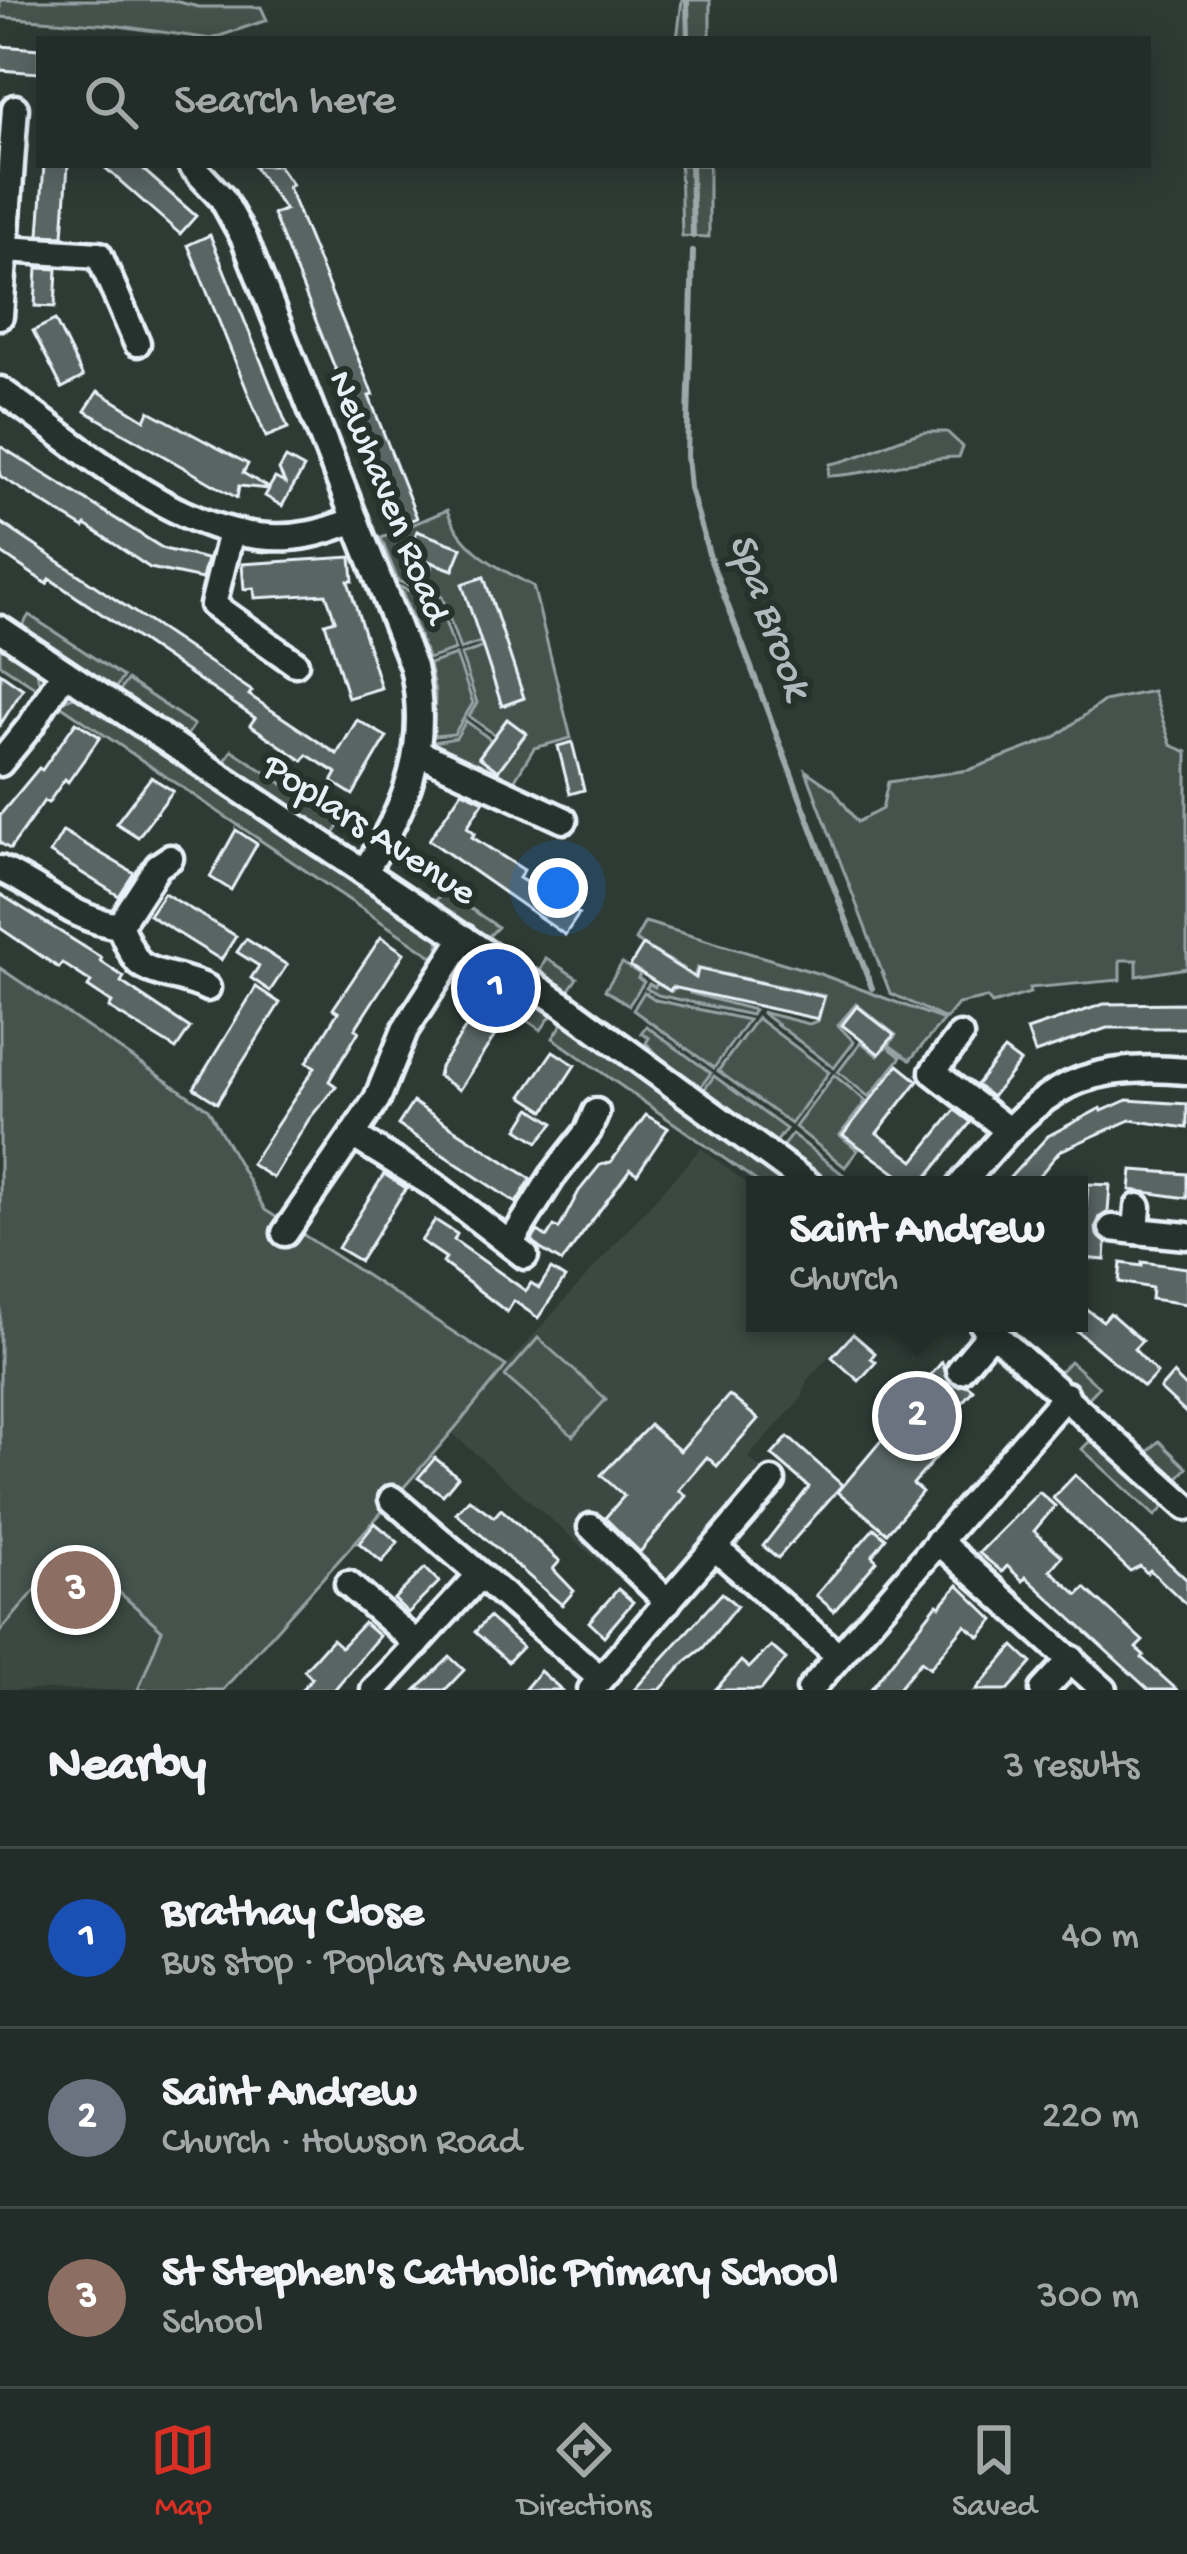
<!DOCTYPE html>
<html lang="en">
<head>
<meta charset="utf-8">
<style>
	:root { --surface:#222c28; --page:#2e3834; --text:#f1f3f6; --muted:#a2a7a8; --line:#3f4845; --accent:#d93025 }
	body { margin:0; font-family:"Gochi Hand",sans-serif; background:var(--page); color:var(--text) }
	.you { position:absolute; left:558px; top:888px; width:42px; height:42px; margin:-30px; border:9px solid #fff; border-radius:50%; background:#1a73e8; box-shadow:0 0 0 18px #1a73e833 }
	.badge { display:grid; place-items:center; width:78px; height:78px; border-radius:50%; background:var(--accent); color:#fff; font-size:39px; font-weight:700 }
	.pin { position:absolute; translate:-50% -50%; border:6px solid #fff; box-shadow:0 3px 12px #0006 }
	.popup { position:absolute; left:746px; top:1176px; width:342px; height:156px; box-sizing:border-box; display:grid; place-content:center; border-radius:0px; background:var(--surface); filter:drop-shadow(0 3px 9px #0005); font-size:39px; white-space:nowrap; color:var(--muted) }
	.popup b { font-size:45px; color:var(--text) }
	.popup::after { content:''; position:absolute; left:50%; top:100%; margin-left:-24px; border:24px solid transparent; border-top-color:var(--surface) }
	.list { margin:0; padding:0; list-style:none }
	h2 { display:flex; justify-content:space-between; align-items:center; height:156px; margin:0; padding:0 48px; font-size:51px }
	h2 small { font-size:39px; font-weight:400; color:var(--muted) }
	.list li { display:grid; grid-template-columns:78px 1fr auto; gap:36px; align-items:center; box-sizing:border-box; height:180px; padding:0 48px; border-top:3px solid var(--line) }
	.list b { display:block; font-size:45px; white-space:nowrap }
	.list p { margin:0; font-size:39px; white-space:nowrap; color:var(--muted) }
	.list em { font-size:39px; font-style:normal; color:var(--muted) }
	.icon { flex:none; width:66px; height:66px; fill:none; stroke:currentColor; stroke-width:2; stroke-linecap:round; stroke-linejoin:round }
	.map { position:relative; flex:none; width:1187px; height:1690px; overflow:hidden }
	.search { position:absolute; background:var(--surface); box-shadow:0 6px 30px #0003; left:36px; right:36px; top:36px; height:132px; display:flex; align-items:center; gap:30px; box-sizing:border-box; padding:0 42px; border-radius:0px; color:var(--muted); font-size:45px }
	.sheet { height:696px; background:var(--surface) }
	nav { display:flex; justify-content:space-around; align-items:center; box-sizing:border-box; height:168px; border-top:3px solid var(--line); background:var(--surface); font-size:33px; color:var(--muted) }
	nav a { display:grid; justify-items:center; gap:6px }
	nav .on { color:var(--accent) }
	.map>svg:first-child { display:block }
</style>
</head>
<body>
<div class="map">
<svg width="1187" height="1690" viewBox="0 0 1187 1690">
	<rect width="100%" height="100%" fill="#2e3b35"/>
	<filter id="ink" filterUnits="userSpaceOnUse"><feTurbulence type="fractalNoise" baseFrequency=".00833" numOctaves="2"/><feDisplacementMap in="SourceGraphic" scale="24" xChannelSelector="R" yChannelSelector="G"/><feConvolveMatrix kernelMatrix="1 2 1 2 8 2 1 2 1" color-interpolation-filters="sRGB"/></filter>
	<g filter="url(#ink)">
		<g fill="#3b4843">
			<path d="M701 1148 755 1190V1323H860L807 1380 802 1398 748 1457 763 1471 648 1604 453 1434 506 1366Z"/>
			<path d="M70 1549 163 1630 223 1690H0V1632Z"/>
		</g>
		<g fill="#45524e" stroke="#96a2a3" stroke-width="3">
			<path d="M0 0H170L199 7H261L267 20 211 39 112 25 0 17Z"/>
			<path d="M682 0H710V39H677Z"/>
			<path d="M680 165H709V237L682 236Z"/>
			<path d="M925 432H947L963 447 959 457C913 458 872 475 828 476L830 464C865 458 890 439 925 432Z"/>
			<path d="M447 510C461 549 497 568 533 586L571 738 534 748 511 786 431 754 433 742 456 738 466 721 491 740 479 757 498 771 526 734 507 719 495 735 469 716 477 703 461 655 483 647 502 705 524 698 484 578 481 642 460 649 442 597 424 590 433 563 453 570 461 548 417 532 409 554 429 561 419 589 398 581 381 538Z"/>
			<path d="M400 587 438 602 455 650 428 659Z"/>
			<path d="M29 615 123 677 112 693 19 631Z"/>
			<path d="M0 642 36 667 41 691 0 664Z"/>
			<path d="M456 655 473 703 454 734 434 736 435 692 429 664Z"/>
			<path d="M127 680 194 725 183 741 116 696Z"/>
			<path d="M1153 691 1171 745 1187 752V968L1137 976V960H1120V980L1029 988 1030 993 992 1004 987 998 958 1004 946 1019 890 993 806 771 834 790 857 822 882 809 888 782 969 770 1054 738 1104 701Z"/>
			<path d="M74 697 87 700 429 928 439 941 438 960 57 703Z"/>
			<path d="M232 750 341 823 331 839 222 766Z"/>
			<path d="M443 890 498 927 485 940 433 905Z"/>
			<path d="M645 922 820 974 944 1020 910 1060 889 1045 896 1035 856 1004 838 1025 854 1042 834 1068 761 1012 809 1024 818 1021 825 996 697 968 694 977 681 975 684 969 635 940Z"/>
			<path d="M546 958 577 978 566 994 538 976Z"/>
			<path d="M475 962 496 972 487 988 501 996 498 1000 452 970 459 964Z"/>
			<path d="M622 963 640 974 638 978 644 982 629 1005 605 990Z"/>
			<path d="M0 968 208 1109 265 1210 506 1366C417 1478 317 1582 223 1690H138L162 1630 70 1549 0 1632Z"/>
			<path d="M678 982 691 985 690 993 754 1010 751 1015 658 995 646 988 649 984 655 987 657 984 672 991Z"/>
			<path d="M519 987 555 1010 541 1030 501 1003 511 989 516 992Z"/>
			<path d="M644 992 656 1000 748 1020 714 1068 633 1010Z"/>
			<path d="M567 1017 793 1185H762L553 1038Z"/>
			<path d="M757 1018 829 1072 791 1124 718 1071Z"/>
			<path d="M646 1026 711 1073 699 1089 675 1072 646 1043 649 1038 641 1033Z"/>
			<path d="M861 1042 878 1056 887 1046 901 1057 869 1097 838 1072Z"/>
			<path d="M834 1075 866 1101 840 1135 858 1150 845 1167 795 1127Z"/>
			<path d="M714 1076 786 1129 775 1144 703 1091Z"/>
			<path d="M792 1134 855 1184 827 1185 781 1148Z"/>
			<path d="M538 1338 606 1399 573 1436 505 1376Z"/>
			<path d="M1070 1361 1099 1387 1087 1400 1058 1374Z"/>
			<path d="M1095 1436 1168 1503 1155 1516 1082 1449Z"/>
			<path d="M1159 1441 1187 1468 1175 1481 1146 1454Z"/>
		</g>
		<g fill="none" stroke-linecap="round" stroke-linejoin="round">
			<g stroke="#9da8a9" stroke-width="6">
				<path d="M687 0 688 39"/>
				<path d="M691 165 693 236"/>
				<path d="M693 251 687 456 690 488 711 561 872 988"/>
			</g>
		</g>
		<g fill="#596563" stroke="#e8f1f8" stroke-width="3">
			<path d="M0 46 39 49V73L0 70Z"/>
			<path d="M44 165H68L63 236 39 235Z"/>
			<path d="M102 165H138L196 216 180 234Z"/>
			<path d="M253 165H278L292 185 288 187 373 395 369 396 417 518 398 525 273 214 285 210Z"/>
			<path d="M210 235 288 428 266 437 188 245Z"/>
			<path d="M37 268 57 269 55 307 35 306Z"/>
			<path d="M55 320 83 377 62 388 33 331Z"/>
			<path d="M98 391 145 420 149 411 248 464 243 473 269 488 275 478 285 483 279 470 286 458 304 468 282 506 265 496 269 489 239 486 237 498 85 411Z"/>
			<path d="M0 446 164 549 207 559 202 579 150 568 86 525 84 528 0 476Z"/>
			<path d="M0 522 252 691 249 695 337 754 357 720 387 737 353 795 332 782 337 773 307 755 303 761 250 725 255 718 50 579 47 584 0 552Z"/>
			<path d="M417 531 462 548 453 570 409 554Z"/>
			<path d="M351 557 353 581H348L381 688 348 698 325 623 335 620 326 594 255 598 254 588 244 589 242 564Z"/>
			<path d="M484 577 524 698 502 706 462 584Z"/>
			<path d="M0 673 23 689 0 725Z"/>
			<path d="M507 719 526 733 498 771 479 757Z"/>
			<path d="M76 722 100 737 68 782 65 779 48 803 44 801 10 849 0 843V815L39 768 42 770Z"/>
			<path d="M572 742 584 790 570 794 558 746Z"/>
			<path d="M151 777 173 791 138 837 116 823Z"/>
			<path d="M462 791 484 801 467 827 475 833 472 837 524 870 519 878 579 914 565 935 429 840Z"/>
			<path d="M236 830 257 844 231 890 210 877Z"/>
			<path d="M63 831 134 873 119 896 50 853Z"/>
			<path d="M164 893 236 936 221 960 149 915Z"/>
			<path d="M0 894 102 958 100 961 124 977 121 982 190 1028 176 1049 109 1008 112 1003 88 987 91 982 62 963 59 968 0 928Z"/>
			<path d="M381 937 404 953 355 1029 359 1031 329 1081 336 1086 309 1119 273 1178 251 1164 315 1067 307 1062 338 1012 333 1009Z"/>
			<path d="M246 939 287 965 270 991 251 978 259 966 237 952Z"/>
			<path d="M643 945 696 978 698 969 824 997 818 1019 672 987 670 991 630 966Z"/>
			<path d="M256 987 280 1003 217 1103 194 1088Z"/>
			<path d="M482 1003 506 1019 459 1090 438 1076 440 1067Z"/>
			<path d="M1187 1003V1028H1107L1035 1053 1027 1030 1104 1004Z"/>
			<path d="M857 1006 894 1035 879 1054 842 1025Z"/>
			<path d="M1004 1050 1020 1062 992 1097 976 1085Z"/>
			<path d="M553 1051 575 1065 545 1111 522 1096Z"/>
			<path d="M898 1065 918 1081 877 1133 914 1161 955 1110 971 1122 921 1185H912L843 1135Z"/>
			<path d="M1127 1100 1187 1104V1128L1130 1120 1060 1151 1039 1176 1050 1185H1003L1048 1136 1101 1108 1102 1111Z"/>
			<path d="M413 1102 531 1179 516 1203 398 1125Z"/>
			<path d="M531 1108 554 1123 538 1142 518 1129Z"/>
			<path d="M646 1115 668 1128 637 1174 630 1169 562 1262 539 1248 532 1240 538 1231 547 1237 554 1226 559 1229 579 1191 600 1165 611 1162Z"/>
			<path d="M1132 1170 1187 1174V1198L1130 1190Z"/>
			<path d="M384 1174 406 1188 360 1261 338 1248Z"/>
			<path d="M1088 1184 1110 1185 1108 1212 1100 1217 1096 1227 1097 1235 1106 1243 1105 1260 1082 1258Z"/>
			<path d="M435 1220 457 1234 454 1240 526 1291 531 1283 539 1288 551 1269 565 1278 538 1318 514 1301 507 1312 443 1263 446 1258 421 1241Z"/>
			<path d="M1142 1262 1187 1268V1304L1151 1299 1152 1288 1119 1282 1121 1263 1142 1266Z"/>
			<path d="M1079 1304 1103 1321 1110 1313 1142 1341 1134 1349 1157 1373 1144 1387 1077 1331Z"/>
			<path d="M853 1334 875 1353 871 1358 876 1362 859 1381 832 1357Z"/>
			<path d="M942 1362 949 1382 958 1386 967 1385 973 1390 934 1435 946 1446 913 1484 922 1492 887 1533 838 1492 890 1430 879 1420 892 1405 900 1411Z"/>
			<path d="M1173 1374 1187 1388V1414L1160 1389Z"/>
			<path d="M729 1395 758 1419 717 1466 707 1457 679 1490 686 1496 640 1552 605 1518 624 1496 601 1475 650 1425 680 1451Z"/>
			<path d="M788 1437 842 1485 778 1558 763 1546 809 1487 772 1455Z"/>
			<path d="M435 1458 458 1477 443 1495 418 1478Z"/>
			<path d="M1075 1475 1187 1580V1605L1150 1570 1147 1573 1140 1566 1130 1571 1053 1498Z"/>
			<path d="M1039 1492 1055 1506 1034 1531 1062 1556 1050 1570 1078 1595 1085 1588 1143 1641 1136 1648 1144 1655 1142 1658 1177 1690H1149L1026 1577 1023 1581 1007 1566 1002 1572 979 1553Z"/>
			<path d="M469 1499 494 1517 501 1509 560 1561 553 1569 574 1591 562 1605 456 1513Z"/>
			<path d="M375 1523 398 1542 382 1562 359 1543Z"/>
			<path d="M874 1528 886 1538 872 1556 877 1561 834 1611 816 1595Z"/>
			<path d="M425 1568 439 1582 408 1613 394 1599Z"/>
			<path d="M958 1585 994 1620 980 1637 965 1625 930 1668 921 1661 897 1690H870L937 1604 940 1606Z"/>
			<path d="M618 1589 633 1602 604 1636 589 1622Z"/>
			<path d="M722 1593 737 1606 703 1648 686 1661 660 1690H634Z"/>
			<path d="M489 1617 522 1647 508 1662 475 1632Z"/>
			<path d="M364 1623 379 1636 334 1690H301L312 1678 304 1670 317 1656 332 1639 341 1647Z"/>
			<path d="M771 1646 786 1659 761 1690H715L741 1661 749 1668Z"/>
			<path d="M1014 1646 1032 1663 1008 1690H976Z"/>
			<path d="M450 1657 464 1670 445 1690H416Z"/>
			<path d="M540 1671 562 1690H524Z"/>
		</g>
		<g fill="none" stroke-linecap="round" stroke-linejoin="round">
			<g stroke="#e8f1f8" stroke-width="33">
				<g id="minor">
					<path d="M191 165 222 198 244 238 413 667C431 746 407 807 364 872"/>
					<path d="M5 249 99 255 137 343"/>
					<path d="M0 316 15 108"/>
					<path d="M0 390C87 450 198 558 311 534 326 531 341 525 355 520"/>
					<path d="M231 532 213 605 295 663"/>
					<path d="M0 629 565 1006 810 1185"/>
					<path d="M417 752 564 820"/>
					<path d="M0 763 31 725 64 672"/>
					<path d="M0 869C46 889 68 918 119 926 126 938 130 953 139 963 152 975 187 977 207 988"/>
					<path d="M119 926 158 866 170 858"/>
					<path d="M960 1036 933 1072 1008 1130"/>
					<path d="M354 1136 435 1186 525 1256"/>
					<path d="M961 1185C1034 1099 1066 1060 1187 1071"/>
					<path d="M1112 1228 1136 1231 1138 1207"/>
					<path d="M1136 1231 1187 1236"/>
					<path d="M285 1233 377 1099 405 1030 464 938"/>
					<path d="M510 1244 552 1177 588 1131 596 1112"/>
					<path d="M982 1323 1187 1507"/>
					<path d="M960 1370 992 1332"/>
					<path d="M392 1499 600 1678"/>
					<path d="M591 1527 668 1602"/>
					<path d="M938 1541 1104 1690"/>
					<path d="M715 1548 839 1656"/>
					<path d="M348 1584 417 1644"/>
					<path d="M374 1690 479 1576"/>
					<path d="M591 1690 772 1481"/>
					<path d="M810 1690 1066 1395"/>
					<path d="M1043 1690 1072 1659"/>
				</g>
			</g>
			<use href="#minor" stroke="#26332d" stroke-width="24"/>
		</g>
	</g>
	<g text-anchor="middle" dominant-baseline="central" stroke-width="12" stroke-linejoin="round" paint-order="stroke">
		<g font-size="39" fill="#e8f1f8" stroke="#26332d">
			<text transform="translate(386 498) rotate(68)">Newhaven Road</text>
			<text transform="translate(368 832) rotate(33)">Poplars Avenue</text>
		</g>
		<g font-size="42" font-style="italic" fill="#b0babd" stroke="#26332d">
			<text transform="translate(767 617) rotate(70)">Spa Brook</text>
		</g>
	</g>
</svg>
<div class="you"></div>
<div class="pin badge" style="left:496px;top:988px;background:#1a4fb4">1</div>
<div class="pin badge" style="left:917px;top:1416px;background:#6b7280">2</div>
<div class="popup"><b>Saint Andrew</b>Church</div>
<div class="pin badge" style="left:76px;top:1590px;background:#8d6e63">3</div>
<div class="search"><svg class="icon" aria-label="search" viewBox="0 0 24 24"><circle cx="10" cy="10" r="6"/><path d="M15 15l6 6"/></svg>Search here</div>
</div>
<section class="sheet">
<h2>Nearby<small>3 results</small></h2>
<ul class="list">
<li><span class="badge" style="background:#1a4fb4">1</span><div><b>Brathay Close</b><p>Bus stop · Poplars Avenue</p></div><em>40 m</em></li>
<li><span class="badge" style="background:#6b7280">2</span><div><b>Saint Andrew</b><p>Church · Howson Road</p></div><em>220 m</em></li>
<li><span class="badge" style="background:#8d6e63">3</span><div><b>St Stephen's Catholic Primary School</b><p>School</p></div><em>300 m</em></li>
</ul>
</section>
<nav>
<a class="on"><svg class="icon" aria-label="map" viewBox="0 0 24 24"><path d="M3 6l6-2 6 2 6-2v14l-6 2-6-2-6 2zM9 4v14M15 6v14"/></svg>Map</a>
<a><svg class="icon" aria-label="directions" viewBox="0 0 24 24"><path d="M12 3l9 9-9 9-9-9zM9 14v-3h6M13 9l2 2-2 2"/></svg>Directions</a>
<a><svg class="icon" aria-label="saved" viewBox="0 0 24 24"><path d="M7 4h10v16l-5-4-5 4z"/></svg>Saved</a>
</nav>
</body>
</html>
